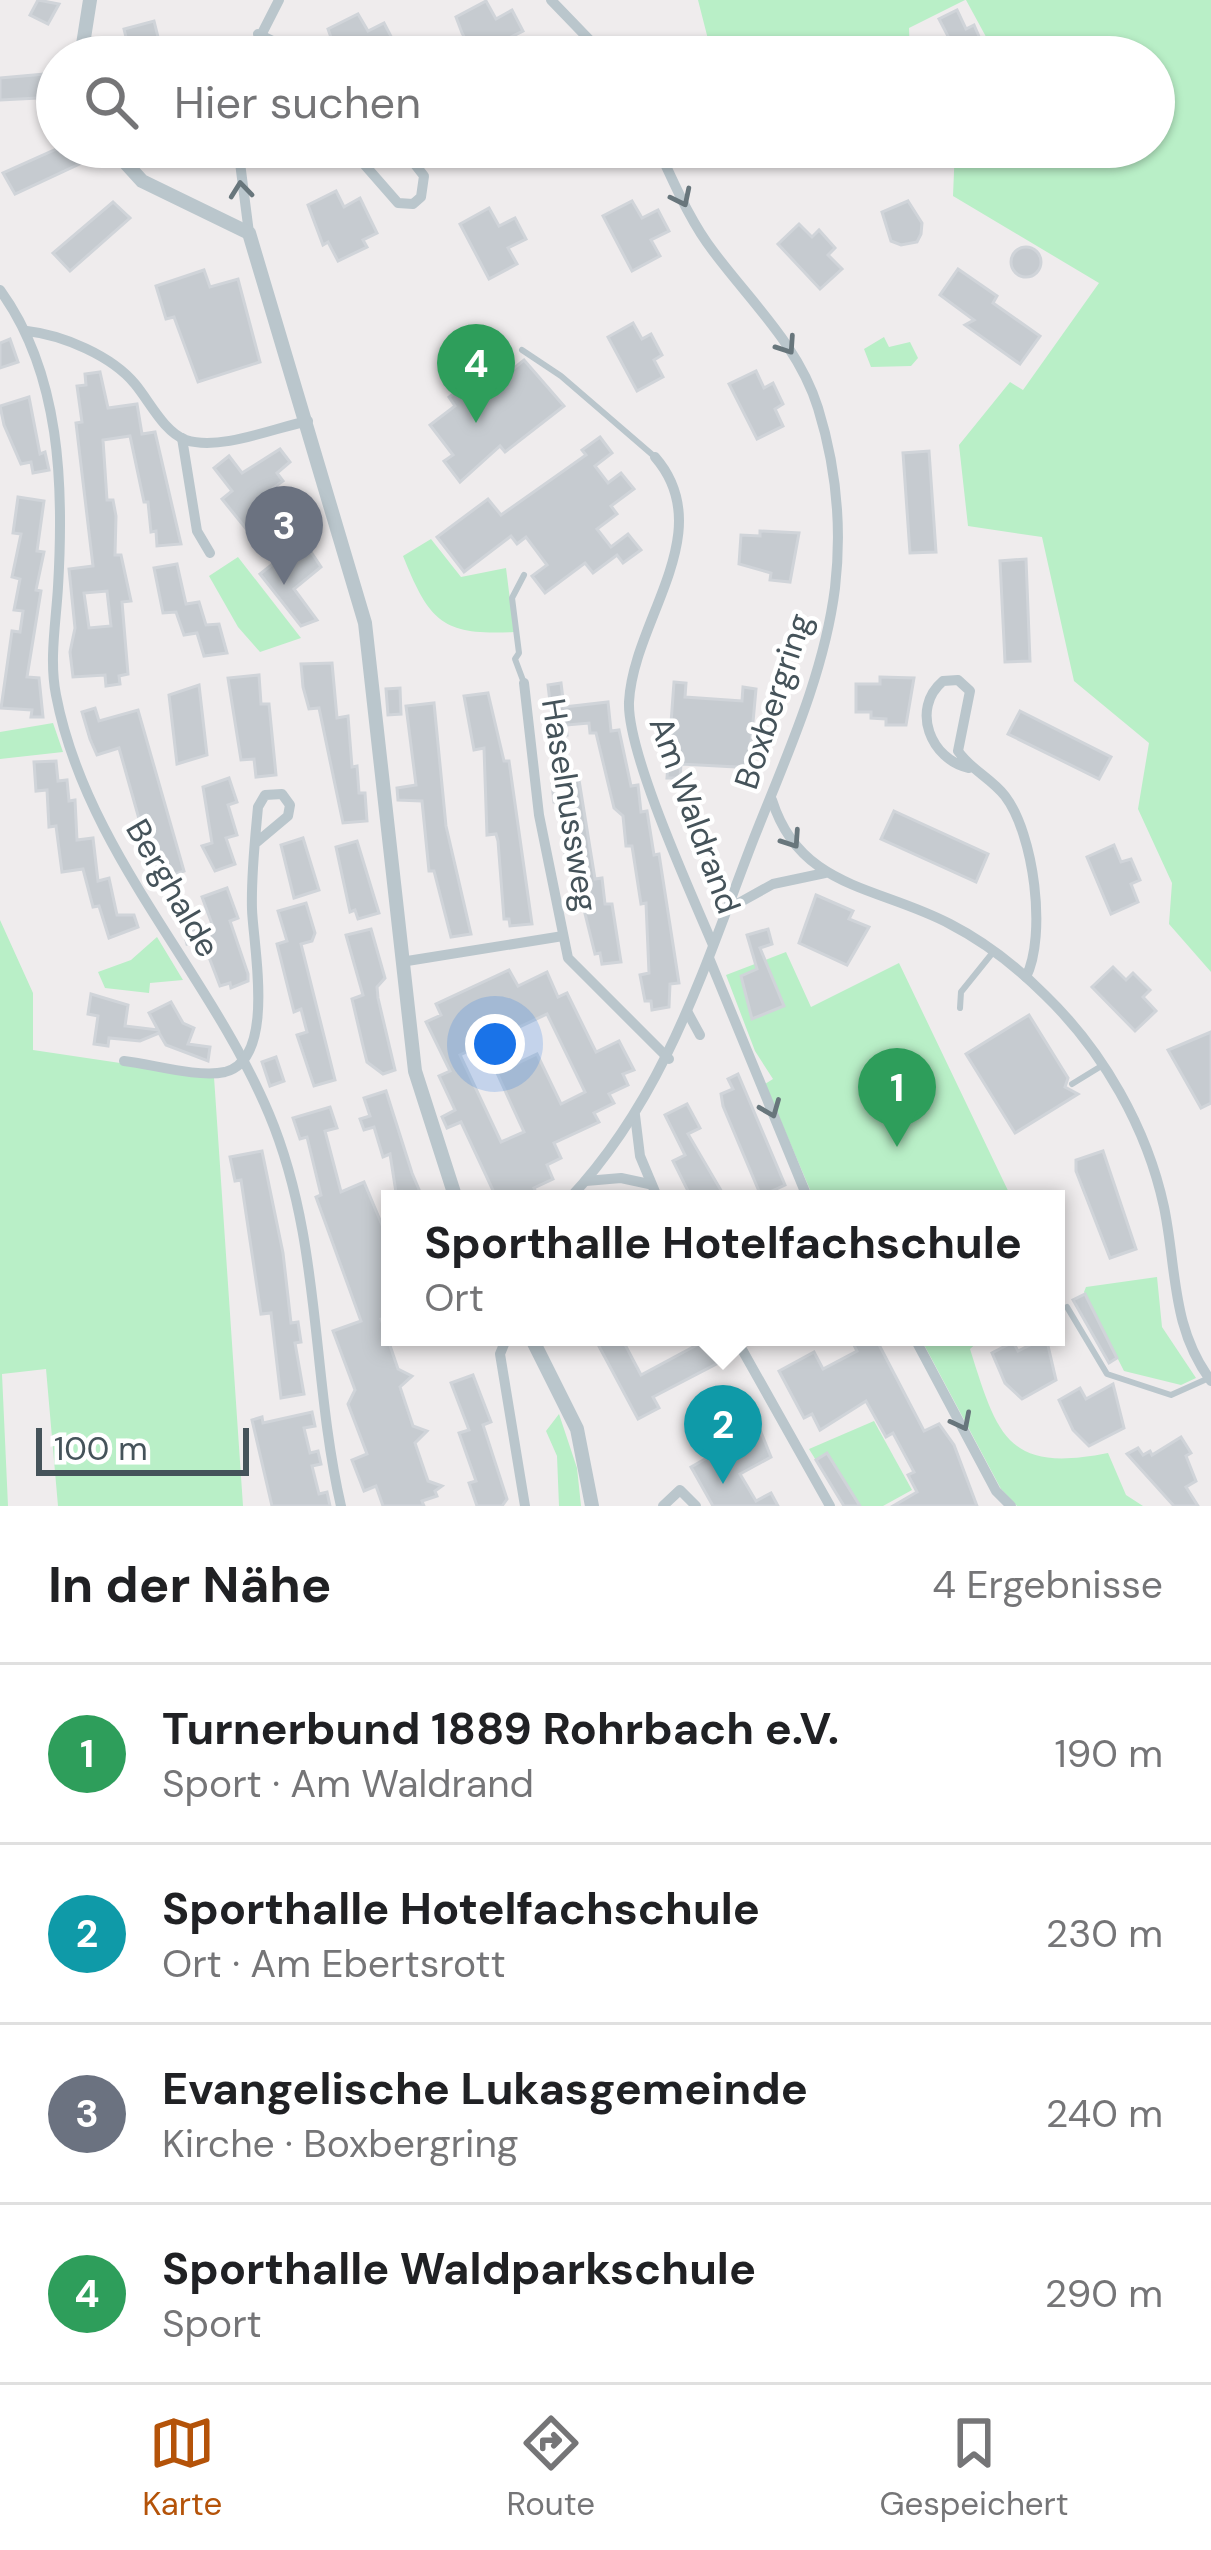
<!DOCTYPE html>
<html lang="de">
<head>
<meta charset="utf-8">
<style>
	:root { --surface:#fff; --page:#f6f6f6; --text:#202124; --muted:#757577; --line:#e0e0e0; --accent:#b45309 }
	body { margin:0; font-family:"DM Sans",sans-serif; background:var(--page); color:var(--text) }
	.scale { position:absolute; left:36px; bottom:30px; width:213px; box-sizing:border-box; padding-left:12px; border:6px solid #45535a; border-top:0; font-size:33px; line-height:42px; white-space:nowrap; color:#45535a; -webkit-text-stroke:9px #fff; paint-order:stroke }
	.you { position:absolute; left:495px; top:1044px; width:42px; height:42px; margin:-30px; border:9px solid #fff; border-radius:50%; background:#1a73e8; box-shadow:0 0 0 18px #1a73e833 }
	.badge { display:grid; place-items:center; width:78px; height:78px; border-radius:50%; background:var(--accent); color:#fff; font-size:39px; font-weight:700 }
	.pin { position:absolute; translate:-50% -99px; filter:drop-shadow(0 3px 6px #0008) }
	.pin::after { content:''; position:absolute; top:63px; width:42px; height:36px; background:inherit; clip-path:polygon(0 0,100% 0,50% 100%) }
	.popup { position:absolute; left:381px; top:1190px; width:684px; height:156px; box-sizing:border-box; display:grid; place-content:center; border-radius:0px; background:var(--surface); filter:drop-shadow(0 3px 9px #0005); font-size:39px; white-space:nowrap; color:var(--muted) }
	.popup b { font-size:45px; color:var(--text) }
	.popup::after { content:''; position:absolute; left:50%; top:100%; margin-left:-24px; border:24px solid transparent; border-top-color:var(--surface) }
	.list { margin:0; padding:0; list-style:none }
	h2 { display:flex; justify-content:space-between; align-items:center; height:156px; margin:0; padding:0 48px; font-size:51px }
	h2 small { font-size:39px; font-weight:400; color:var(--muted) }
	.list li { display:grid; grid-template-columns:78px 1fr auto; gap:36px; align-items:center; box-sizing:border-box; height:180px; padding:0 48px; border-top:3px solid var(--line) }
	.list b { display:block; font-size:45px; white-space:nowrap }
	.list p { margin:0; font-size:39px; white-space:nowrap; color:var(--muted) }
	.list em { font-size:39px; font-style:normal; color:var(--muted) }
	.icon { flex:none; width:66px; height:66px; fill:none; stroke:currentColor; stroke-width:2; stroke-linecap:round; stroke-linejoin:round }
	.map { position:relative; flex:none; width:1211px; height:1506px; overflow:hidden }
	.search { position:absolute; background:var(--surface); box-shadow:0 3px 9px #0004; left:36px; right:36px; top:36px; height:132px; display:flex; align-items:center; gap:30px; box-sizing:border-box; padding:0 42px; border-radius:66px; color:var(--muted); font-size:45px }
	.sheet { height:876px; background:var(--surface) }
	nav { display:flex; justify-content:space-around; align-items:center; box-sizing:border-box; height:168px; border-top:3px solid var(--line); background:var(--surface); font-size:33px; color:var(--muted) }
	nav a { display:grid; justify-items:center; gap:6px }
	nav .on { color:var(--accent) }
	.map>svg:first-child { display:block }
</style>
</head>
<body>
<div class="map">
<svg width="1211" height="1506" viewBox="0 0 1211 1506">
	<rect width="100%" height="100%" fill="#efeced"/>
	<g fill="#b9efc7">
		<path d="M698 0H965L909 28 910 57H771L710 47Z"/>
		<path d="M966 0H1211V972L1169 924 1172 883 1138 809 1149 743 1074 681 1042 537 968 526 959 445 1010 382 1023 390 1099 283 953 196 955 147H1154V57H997Z"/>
		<path d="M884 337 889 347 910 342 918 358 911 366 871 367 864 349Z"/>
		<path d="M431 539 461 577 506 568 514 632C441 636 429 620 403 556Z"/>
		<path d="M238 557 301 638 260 652 238 627 209 576Z"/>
		<path d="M53 723 63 752 0 759V732Z"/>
		<path d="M0 920 33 993V1050L214 1077 243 1506H58L46 1369 2 1374 8 1506H0Z"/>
		<path d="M157 937 183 980 150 983 149 993 105 988 98 972 131 960Z"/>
		<path d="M786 952 811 1007 899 963 1012 1199H814L765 1084 773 1079 755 1051 726 975Z"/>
		<path d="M1157 1277 1162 1327 1196 1378 1181 1385 1124 1371 1084 1292 1086 1287Z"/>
		<path d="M920 1337H983L970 1349C998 1438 1008 1473 1108 1453L1126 1495 1143 1506H1017L1001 1489Z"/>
		<path d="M559 1414 577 1468 581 1506H559L557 1456 546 1431Z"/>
		<path d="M874 1421 912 1490 883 1506H844L809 1449Z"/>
	</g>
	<g fill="#c6cbd0" stroke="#d0d4d9" stroke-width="3" fill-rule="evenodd">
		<path d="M38 0 59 4 48 24 30 15Z"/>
		<path d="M486 1 496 19 512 10 523 31 505 40 514 57H475L462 33 456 17Z"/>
		<path d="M957 10 966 29 974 25 988 57H916L950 40 939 19Z"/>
		<path d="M358 14 368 31 384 23 395 44 377 53 379 57H340L334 46 328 29Z"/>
		<path d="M154 21 163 57H131L124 29Z"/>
		<path d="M57 73V97L0 100V78Z"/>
		<path d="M61 147H84L90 159 15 194 3 173Z"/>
		<path d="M564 147H603L572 163Z"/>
		<path d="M336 191 344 207 360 198 377 233 363 240 367 247 338 261 328 242 323 245 308 205Z"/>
		<path d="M632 201 642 218 658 210 669 231 651 240 660 256 632 271 603 216Z"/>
		<path d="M908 201 922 223 921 234 917 242 901 245 891 241 882 212Z"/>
		<path d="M113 202 130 218 70 271 53 253Z"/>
		<path d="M489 208 499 226 515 218 526 239 508 248 517 264 489 279 460 224Z"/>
		<path d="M799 224 812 237 819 230 835 248 828 255 842 269 820 289 778 244Z"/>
		<circle cx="1026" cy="262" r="15"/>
		<path d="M958 269 997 296 993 303 1040 336 1020 364 965 325 974 320 940 295Z"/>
		<path d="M204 270 210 287 238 279 260 362 198 382 174 317 166 319 156 286Z"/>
		<path d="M633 323 642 339 651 334 662 355 654 360 663 377 637 391 608 337Z"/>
		<path d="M10 339 18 362 0 368V343Z"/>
		<path d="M524 360 564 406 505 452 500 446 460 482 444 461 453 455 430 425 455 406 449 397 487 369 497 382Z"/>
		<path d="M756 371 764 388 773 383 783 404 775 409 783 426 757 439 729 384Z"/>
		<path d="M100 372 108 408 137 404 142 434 155 432 181 544 157 546 156 531 151 532 148 502H144L130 436 103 440 107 500H113L116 516 115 555H121L131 601 122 602 128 674 119 676 120 684 106 686 105 675 73 677 70 652 75 628 69 569 93 566 76 423 82 422 77 386 86 385 85 374ZM107 591 111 626 89 628 84 593Z"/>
		<path d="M29 397 40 454 45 452 49 470 33 473 31 462 21 464 4 425 0 406Z"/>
		<path d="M600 437 612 453 595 466 608 483 621 473 634 489 611 506 617 514 597 529 611 547 628 534 641 550 623 563 617 555 593 573 585 563 545 593 532 576 547 565 526 537 517 544 511 536 464 572 437 537 488 499 501 515 586 455 582 450Z"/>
		<path d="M280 449 290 462 277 473 283 481 262 496 267 503 253 514 259 521 247 530 222 499 232 491 214 468 229 456 242 473Z"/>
		<path d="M929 451 936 552 910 553 903 453Z"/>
		<path d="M18 497 44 501 37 551 44 552 36 590 41 591 27 677 39 678 43 717H31L32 710 1 708 12 631 20 632 23 611 14 610 20 579 12 577 21 534 13 533Z"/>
		<path d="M760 531 799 533 790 582 770 580 771 573 739 564 741 535 760 536Z"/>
		<path d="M303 540 321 567 294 589 317 620 301 626 260 574Z"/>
		<path d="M1026 559 1030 661 1005 662 1000 561Z"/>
		<path d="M177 564 186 604 199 602 206 625 219 624 227 653 204 656 197 633 184 635 176 612 163 613 154 568Z"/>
		<path d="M332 663 337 718 348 716 352 767 357 766 359 793H365L367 821 343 823 319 708 309 709 303 687 301 664Z"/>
		<path d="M259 675 261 704H269L276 775 256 777 254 759 241 760 228 678Z"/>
		<path d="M880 677 914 678 906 725H886V719L871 718V712H856V684H880Z"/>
		<path d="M674 682 686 683 685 697 742 701 743 687 756 689 748 777 736 776V767L681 764 680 778H667Z"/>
		<path d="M561 683 564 707 608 702 611 731 619 730 631 786 638 785 641 812 647 811 654 855 659 854 679 983 670 984 669 1007 652 1010 651 1001H645L640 975 649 973 646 903 641 904 632 846H626L623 816 614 808 596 733H590L589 723 566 725 567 735 554 736 548 685Z"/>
		<path d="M199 685 207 755 177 764 169 695Z"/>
		<path d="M400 688 401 714 388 715 386 689Z"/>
		<path d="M488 693 504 761H509L532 924 510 926 509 919H504L498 841 496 834 487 835 484 748 474 750 464 696Z"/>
		<path d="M434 703 446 826 471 934 451 937 434 871H429L422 801 398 800 397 788 416 785 406 706Z"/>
		<path d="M95 708 99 721 138 710 184 871 163 879 159 870 154 872 119 748 97 755 90 739 82 712Z"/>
		<path d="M1020 711 1111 757 1099 779 1008 734Z"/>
		<path d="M56 761 58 781 67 780 69 801 75 800 77 840 93 838 98 881 109 878 117 915H134L138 927 109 938 99 906 93 907 83 869 62 872 56 826 49 827 47 790 36 791 34 762Z"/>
		<path d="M229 778 237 802 228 805 237 835 226 838 235 864 215 871 202 846 212 843 203 787Z"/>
		<path d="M579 780 595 879 602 878 605 904H612L621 962 602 964 600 953 595 954 570 853 565 854 561 802H554L552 783Z"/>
		<path d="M894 811 988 854 976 882 881 839Z"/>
		<path d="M303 838 319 890 294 898 281 845Z"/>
		<path d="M357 841 379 913 358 919 355 910 350 912 336 847Z"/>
		<path d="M1114 845 1121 862 1131 859 1140 880 1131 884 1138 902 1111 914 1087 857Z"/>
		<path d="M227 888 238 918 230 921 248 974V981L231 988 230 983 220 986 202 939 187 944 184 932 212 924 202 897Z"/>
		<path d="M816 895 853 911 849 919 869 927 847 965 799 943Z"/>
		<path d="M306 903 315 933 312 941 301 944 335 1080 314 1086 297 1035 307 1032 301 1009 294 1012 277 944 287 941 278 911Z"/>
		<path d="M371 929 385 978 377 987 378 998 395 1070 383 1074 367 1062 363 1046 352 999 363 995 346 935Z"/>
		<path d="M768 929 772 944 760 948 784 1006 752 1019 741 976 757 969 747 935Z"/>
		<path d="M1113 967 1126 980 1133 973 1150 990 1143 997 1156 1011 1135 1031 1092 987Z"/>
		<path d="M509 970 518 986 547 972 558 997 567 993 596 1052 619 1041 634 1070 623 1074 628 1085 609 1094 614 1103 594 1113 599 1122 554 1143 561 1158 547 1165 553 1179 534 1188 539 1199H497L461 1122 447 1128 442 1117 455 1110 439 1076 450 1071 426 1022 441 1015 436 1004ZM547 1014 585 1092 561 1104 537 1054 497 1073 524 1132 501 1142 460 1055Z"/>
		<path d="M91 994 128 1005 125 1026 158 1030 149 1013 171 1002 183 1023 194 1028 188 1044 210 1047 208 1061 166 1045 159 1033 140 1041 109 1038 108 1046 94 1044 98 1016 88 1014Z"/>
		<path d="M1029 1015 1068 1078 1065 1087 1078 1094 1015 1133 966 1054Z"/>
		<path d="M1211 1032V1103L1201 1108 1168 1050Z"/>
		<path d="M276 1057 284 1081 270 1086 262 1062Z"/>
		<path d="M738 1074 785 1185 761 1196 723 1106 721 1094 733 1089 728 1079Z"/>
		<path d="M386 1091 412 1173 423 1199H397L390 1154 383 1157 374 1127 364 1130 360 1119 370 1116 364 1098Z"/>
		<path d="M687 1104 700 1128 688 1134 726 1199H692L673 1161 685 1155 665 1115Z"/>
		<path d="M330 1107 337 1128 325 1131 341 1192 364 1182 390 1244V1315L381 1319 398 1369 412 1376 400 1387 413 1426 427 1431 415 1443 428 1481 442 1486 435 1491 437 1496 422 1501 424 1506H383L376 1486 364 1491 352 1460 367 1454 348 1404 355 1390 333 1331 361 1321 316 1197 321 1195 307 1137 300 1139 293 1118Z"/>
		<path d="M262 1151 283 1253 291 1323 298 1322 301 1342 295 1343 304 1394 281 1398 271 1313 261 1314 241 1180 235 1181 230 1157Z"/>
		<path d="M1103 1151 1136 1249 1110 1258 1076 1171V1160Z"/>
		<path d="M1085 1294 1117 1358 1109 1363 1073 1300Z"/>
		<path d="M594 1337H621L641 1375 708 1339 720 1362 653 1397 659 1408 638 1419Z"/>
		<path d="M850 1337H875L924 1431 939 1424 954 1445 977 1506H893L917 1492 908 1475 914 1472 893 1433 886 1437 866 1401 820 1430 812 1414 804 1418 779 1371 814 1352 823 1369 857 1351Z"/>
		<path d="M1046 1337 1056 1380 1022 1399 1005 1383 992 1353 1013 1342 1018 1351Z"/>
		<path d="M473 1375 491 1422 483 1425 507 1499 502 1506H477L469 1483 476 1481 459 1433 469 1430 451 1383Z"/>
		<path d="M1113 1384 1124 1428 1089 1446 1073 1430 1059 1400 1080 1388 1086 1399Z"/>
		<path d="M312 1412 315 1426 304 1428 310 1453 318 1451 321 1464 312 1466 319 1494 327 1492 330 1506H272L252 1420 262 1417 263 1423Z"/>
		<path d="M756 1420 771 1457 740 1474 756 1501 771 1493 778 1506H713L691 1467 740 1439 736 1431Z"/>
		<path d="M1181 1437 1191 1453 1186 1456 1196 1481 1186 1487 1198 1506H1174L1127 1454 1138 1448 1143 1455 1150 1451 1152 1455Z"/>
		<path d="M827 1453 860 1506H844L816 1460Z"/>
	</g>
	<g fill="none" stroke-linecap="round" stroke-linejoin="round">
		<g stroke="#bac6cc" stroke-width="6">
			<path d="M522 350 561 376 655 457"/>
			<path d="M524 575 512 598 519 653 515 659 524 683"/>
			<path d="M960 1008 961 992 994 951"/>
			<path d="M1072 1084 1103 1065"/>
			<path d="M1067 1307 1107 1374 1171 1395 1209 1378"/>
		</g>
		<g stroke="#bac6cc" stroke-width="10">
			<path d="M551 0 606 57"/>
			<path d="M258 34 277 43 288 57"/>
			<path d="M250 57 279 0"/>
			<path d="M238 147 249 233"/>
			<path d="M349 147 398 203 413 204 421 197 424 176 410 158 364 163"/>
			<path d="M0 290C61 374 64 486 58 587 56 622 49 660 56 695 86 852 209 971 269 1114 322 1240 311 1376 341 1506"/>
			<path d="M27 331C63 335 112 356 135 384 150 402 164 432 186 440 220 451 274 428 308 421"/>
			<path d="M182 438 197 531 210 553"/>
			<path d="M655 457C720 532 633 620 629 702 627 753 691 893 713 945"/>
			<path d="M524 683 539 815 568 958 669 1059"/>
			<path d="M969 768C931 760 910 709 943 681L958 680 970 691 958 751C971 770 991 778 1005 796 1034 834 1047 935 1026 977"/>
			<path d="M772 800C800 889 878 886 950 924 985 942 1018 968 1045 995 1103 1051 1147 1128 1164 1207 1177 1270 1171 1327 1211 1381"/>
			<path d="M728 909 773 884 825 873"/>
			<path d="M709 958 808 1199"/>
			<path d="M401 962 563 936"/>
			<path d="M688 1013 700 1035"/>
			<path d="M124 1061C152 1064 197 1078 225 1072 277 1059 253 945 252 909 251 875 255 840 258 807L265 795 282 794 290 805 288 816 257 842"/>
			<path d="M635 1115 640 1156 658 1199"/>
			<path d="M586 1181 621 1178 649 1184"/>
			<path d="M569 1199C666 1096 704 967 754 838 786 757 824 675 835 588 842 528 836 466 818 408 799 346 751 302 713 251 689 220 674 182 657 147"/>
			<path d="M507 1337 500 1354 525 1506"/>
			<path d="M735 1337 830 1506"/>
			<path d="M914 1337 996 1491 1011 1506"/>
			<path d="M663 1506 680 1490 696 1506"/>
		</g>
		<g stroke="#bac6cc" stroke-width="14">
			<path d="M81 57 90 0"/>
			<path d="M111 147 142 181 249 233 365 623 415 1071 456 1199"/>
			<path d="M531 1337 577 1429 592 1506"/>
		</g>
	</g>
	<defs><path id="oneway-chevron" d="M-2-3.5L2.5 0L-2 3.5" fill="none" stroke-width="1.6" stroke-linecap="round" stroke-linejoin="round" transform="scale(3)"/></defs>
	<g stroke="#68767c">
		<use href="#oneway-chevron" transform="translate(241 190) rotate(-96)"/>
		<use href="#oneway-chevron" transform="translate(682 198) rotate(64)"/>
		<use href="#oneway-chevron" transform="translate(787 346) rotate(56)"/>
		<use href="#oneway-chevron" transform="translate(792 840) rotate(56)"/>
		<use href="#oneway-chevron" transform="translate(771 1109) rotate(68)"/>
		<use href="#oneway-chevron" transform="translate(962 1422) rotate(63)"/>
	</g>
	<g text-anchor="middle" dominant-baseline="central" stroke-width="9" stroke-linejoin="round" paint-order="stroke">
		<g font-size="33" fill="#45535a" stroke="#fff">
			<text transform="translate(773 701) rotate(-72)">Boxbergring</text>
			<text transform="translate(570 805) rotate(81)">Haselnussweg</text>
			<text transform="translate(695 815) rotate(70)">Am Waldrand</text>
			<text transform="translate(173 888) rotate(60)">Berghalde</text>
		</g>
	</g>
</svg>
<div class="scale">100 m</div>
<div class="you"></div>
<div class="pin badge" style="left:897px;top:1147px;background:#2e9e5b">1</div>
<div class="pin badge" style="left:723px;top:1484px;background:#0f9aa8">2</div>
<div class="popup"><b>Sporthalle Hotelfachschule</b>Ort</div>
<div class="pin badge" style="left:284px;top:585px;background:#6b7280">3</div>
<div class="pin badge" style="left:476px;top:423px;background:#2e9e5b">4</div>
<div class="search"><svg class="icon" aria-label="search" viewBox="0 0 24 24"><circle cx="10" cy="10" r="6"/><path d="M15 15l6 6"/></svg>Hier suchen</div>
</div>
<section class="sheet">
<h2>In der Nähe<small>4 Ergebnisse</small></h2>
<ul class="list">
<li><span class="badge" style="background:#2e9e5b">1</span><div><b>Turnerbund 1889 Rohrbach e.V.</b><p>Sport · Am Waldrand</p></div><em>190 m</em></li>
<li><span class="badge" style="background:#0f9aa8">2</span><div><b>Sporthalle Hotelfachschule</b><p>Ort · Am Ebertsrott</p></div><em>230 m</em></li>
<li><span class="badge" style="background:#6b7280">3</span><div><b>Evangelische Lukasgemeinde</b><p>Kirche · Boxbergring</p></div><em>240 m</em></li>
<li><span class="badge" style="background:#2e9e5b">4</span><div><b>Sporthalle Waldparkschule</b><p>Sport</p></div><em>290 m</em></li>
</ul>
</section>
<nav>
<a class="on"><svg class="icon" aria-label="map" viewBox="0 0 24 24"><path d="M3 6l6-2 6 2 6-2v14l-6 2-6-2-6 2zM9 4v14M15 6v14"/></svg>Karte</a>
<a><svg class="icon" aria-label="directions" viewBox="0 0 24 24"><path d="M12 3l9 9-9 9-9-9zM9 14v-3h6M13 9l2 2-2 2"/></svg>Route</a>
<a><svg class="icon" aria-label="saved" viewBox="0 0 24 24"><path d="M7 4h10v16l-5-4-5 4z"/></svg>Gespeichert</a>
</nav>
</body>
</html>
